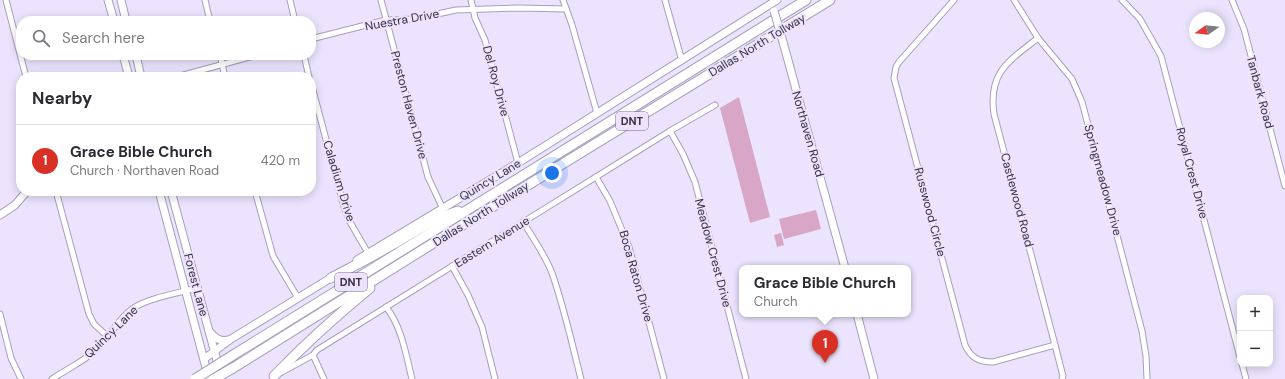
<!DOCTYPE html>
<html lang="en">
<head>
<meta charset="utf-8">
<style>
	:root { --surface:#fff; --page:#f2f2f3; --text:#2b2b33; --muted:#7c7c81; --line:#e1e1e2; --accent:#d93025 }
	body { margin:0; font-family:"DM Sans",sans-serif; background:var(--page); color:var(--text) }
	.controls { position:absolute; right:12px; bottom:12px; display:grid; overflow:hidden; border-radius:8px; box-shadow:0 2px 10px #0003 }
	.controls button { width:36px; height:36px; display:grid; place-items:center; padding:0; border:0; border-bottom:1px solid var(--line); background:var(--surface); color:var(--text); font:20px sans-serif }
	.compass { position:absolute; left:1189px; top:12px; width:36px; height:36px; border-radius:50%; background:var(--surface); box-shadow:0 2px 10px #0003; rotate:255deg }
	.you { position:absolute; left:552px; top:173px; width:14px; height:14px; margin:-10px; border:3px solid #fff; border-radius:50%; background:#1a73e8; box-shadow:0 0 0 6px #1a73e833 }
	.badge { display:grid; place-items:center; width:26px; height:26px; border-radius:50%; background:var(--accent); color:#fff; font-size:13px; font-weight:700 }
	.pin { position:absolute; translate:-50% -33px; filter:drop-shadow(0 1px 2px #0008) }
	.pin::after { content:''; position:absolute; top:21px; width:14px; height:12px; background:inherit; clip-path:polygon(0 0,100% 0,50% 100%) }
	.popup { position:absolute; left:739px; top:265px; width:172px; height:52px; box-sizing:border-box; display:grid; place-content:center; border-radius:8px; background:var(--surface); filter:drop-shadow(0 1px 3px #0005); font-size:13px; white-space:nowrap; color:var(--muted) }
	.popup b { font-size:15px; color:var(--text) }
	.popup::after { content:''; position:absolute; left:50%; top:100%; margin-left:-8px; border:8px solid transparent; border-top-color:var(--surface) }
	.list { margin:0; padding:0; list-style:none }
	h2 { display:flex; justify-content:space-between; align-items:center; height:52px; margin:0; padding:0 16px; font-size:17px }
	h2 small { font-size:13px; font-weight:400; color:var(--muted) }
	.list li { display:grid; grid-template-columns:26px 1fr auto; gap:12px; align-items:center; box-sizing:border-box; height:72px; padding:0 16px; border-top:1px solid var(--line) }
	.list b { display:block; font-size:15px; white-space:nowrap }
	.list p { margin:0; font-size:13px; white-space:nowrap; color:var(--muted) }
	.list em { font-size:13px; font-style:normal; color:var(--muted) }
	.icon { flex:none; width:22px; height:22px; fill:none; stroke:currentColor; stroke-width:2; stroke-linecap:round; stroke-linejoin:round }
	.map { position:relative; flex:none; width:1285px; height:379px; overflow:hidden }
	.search { position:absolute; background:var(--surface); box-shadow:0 2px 10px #0003; left:16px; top:16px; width:300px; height:44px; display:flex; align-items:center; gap:10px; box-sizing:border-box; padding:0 14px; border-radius:16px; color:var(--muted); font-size:15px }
	.panel { position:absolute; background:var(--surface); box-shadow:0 2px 10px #0003; left:16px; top:72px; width:300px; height:124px; border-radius:16px }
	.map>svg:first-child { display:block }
</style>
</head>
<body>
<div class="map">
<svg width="1285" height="379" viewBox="0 0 1285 379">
	<rect width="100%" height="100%" fill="#ece4fe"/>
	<g fill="#d8a6c7">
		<path d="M739 97 770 217 750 223 720 108Z"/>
		<path d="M816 210 821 229 784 239 779 219Z"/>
		<path d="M781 233 784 245 777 247 774 235Z"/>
	</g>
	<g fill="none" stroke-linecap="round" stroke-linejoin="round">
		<g stroke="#a79ebc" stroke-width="7">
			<g id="street">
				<path d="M6 0 26 77"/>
				<path d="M205 0 210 21"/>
				<path d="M290 0 295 21"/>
				<path d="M381 0 428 177 443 209"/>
				<path d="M471 0 475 18 485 40 518 163"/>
				<path d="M563 0 572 25 597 113"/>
				<path d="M665 0 682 61"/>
				<path d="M954 0 899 62 896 67 894 78 965 345C971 358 979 362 993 362L1055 345"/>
				<path d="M1014 0 1038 38 1072 79 1082 102 1142 331 1146 356 1147 379"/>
				<path d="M1122 0 1140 19 1161 56 1240 357"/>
				<path d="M1232 0 1244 29 1285 186"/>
				<path d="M1038 38C1009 61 988 72 994 114L1055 345 1063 376 1062 379"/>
				<path d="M311 39 386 20 414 19 456 10 519 8 566 9"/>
				<path d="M220 55 225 77"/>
				<path d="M304 55 309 77"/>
				<path d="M176 77 257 55"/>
				<path d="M311 83 344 207 350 222 368 253"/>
				<path d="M670 131 683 154 695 182 746 379"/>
				<path d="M596 177 610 201 629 247 664 379"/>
				<path d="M56 191 89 314 94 324 107 336"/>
				<path d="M255 191 273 256 298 298"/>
				<path d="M523 222C533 238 545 255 552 273 564 307 572 344 581 379"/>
				<path d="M452 266 468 295 482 327 495 379"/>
				<path d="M386 307C402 327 406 355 412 379"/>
				<path d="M0 314 11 358 21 379"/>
				<path d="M313 355 324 379"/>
				<path d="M1242 364 1246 379"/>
				<path d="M282 372 313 355 317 350 670 131 715 105"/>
				<path d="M52 379C67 369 85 361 98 348 110 336 118 319 132 309 147 298 179 293 197 288"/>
			</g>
		</g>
		<g stroke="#a79ebc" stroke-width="9">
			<g id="secondary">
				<path d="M108 0 114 21"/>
				<path d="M121 0 126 21"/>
				<path d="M783 42 845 268"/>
				<path d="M123 55 129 77"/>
				<path d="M136 55 141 77"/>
				<path d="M159 191 209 379"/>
				<path d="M171 191 222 379"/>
				<path d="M0 215 15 205 27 191"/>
				<path d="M357 260 518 163 777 0"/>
				<path d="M857 314 874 379"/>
				<path d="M209 331C215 338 219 342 229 340"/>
				<path d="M204 359 231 339 334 276"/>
			</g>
		</g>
		<g stroke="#a79ebc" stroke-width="11">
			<g id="highway">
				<path d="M331 278C352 267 372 257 392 245 413 233 435 218 458 211"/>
				<path d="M230 357 806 0"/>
				<path d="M233 368 435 242 830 0"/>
				<path d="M274 376C304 345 336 316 370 288"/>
			</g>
		</g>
		<use href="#street" stroke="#fff" stroke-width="5"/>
		<use href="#secondary" stroke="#fff" stroke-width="7"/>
		<use href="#highway" stroke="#fff" stroke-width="9"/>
		<g stroke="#a79ebc" stroke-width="9" stroke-linecap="butt">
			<path id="secondary-bridge" d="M774 11 783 42"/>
		</g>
		<g stroke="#a79ebc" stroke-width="11" stroke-linecap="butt">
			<g id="highway-bridge">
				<path d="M195 379 230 357"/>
				<path d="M214 379 233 368"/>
			</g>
		</g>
		<use href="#secondary-bridge" stroke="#fff" stroke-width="7"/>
		<use href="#highway-bridge" stroke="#fff" stroke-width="9"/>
	</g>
	<g text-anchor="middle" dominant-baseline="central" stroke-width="4" stroke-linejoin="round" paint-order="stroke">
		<g fill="#ece4fe" stroke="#6d6778" stroke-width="1">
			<rect x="616" y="112" width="32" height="18" rx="3"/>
			<rect x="335" y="273" width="32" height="18" rx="3"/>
		</g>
		<g font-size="11" font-weight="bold" fill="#36323e">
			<text x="632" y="121">DNT</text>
			<text x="351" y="282">DNT</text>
		</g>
		<g font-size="12" fill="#36323e" stroke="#ece4fe">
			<text transform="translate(402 20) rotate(-10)">Nuestra Drive</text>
			<text transform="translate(757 45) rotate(-31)">Dallas North Tollway</text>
			<text transform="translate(496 81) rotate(75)">Del Roy Drive</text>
			<text transform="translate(1260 92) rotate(75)">Tanbark Road</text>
			<text transform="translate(409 105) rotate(75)">Preston Haven Drive</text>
			<text transform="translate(808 134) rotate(74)">Northaven Road</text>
			<text transform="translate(1192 173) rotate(75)">Royal Crest Drive</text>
			<text transform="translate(490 180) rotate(-31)">Quincy Lane</text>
			<text transform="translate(1103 180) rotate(75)">Springmeadow Drive</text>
			<text transform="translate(339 181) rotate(73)">Caladium Drive</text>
			<text transform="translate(1017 200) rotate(75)">Castlewood Road</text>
			<text transform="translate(930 212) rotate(75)">Russwood Circle</text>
			<text transform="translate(481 214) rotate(-32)">Dallas North Tollway</text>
			<text transform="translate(492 242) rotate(-32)">Eastern Avenue</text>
			<text transform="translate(713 253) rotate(75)">Meadow Crest Drive</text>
			<text transform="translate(636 276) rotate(74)">Boca Raton Drive</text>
			<text transform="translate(196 285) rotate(75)">Forest Lane</text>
			<text transform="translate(111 332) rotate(-44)">Quincy Lane</text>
		</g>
	</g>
</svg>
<div class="controls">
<button>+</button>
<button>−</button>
</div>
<svg class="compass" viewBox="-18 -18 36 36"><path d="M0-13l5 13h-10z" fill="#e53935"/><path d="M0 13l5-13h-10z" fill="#7c7c81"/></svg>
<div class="you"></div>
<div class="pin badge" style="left:825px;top:363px">1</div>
<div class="popup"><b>Grace Bible Church</b>Church</div>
<div class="search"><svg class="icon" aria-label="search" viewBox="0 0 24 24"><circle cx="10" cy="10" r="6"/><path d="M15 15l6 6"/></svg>Search here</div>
<section class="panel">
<h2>Nearby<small></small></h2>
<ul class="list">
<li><span class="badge">1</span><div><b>Grace Bible Church</b><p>Church · Northaven Road</p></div><em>420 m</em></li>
</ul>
</section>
</div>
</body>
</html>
